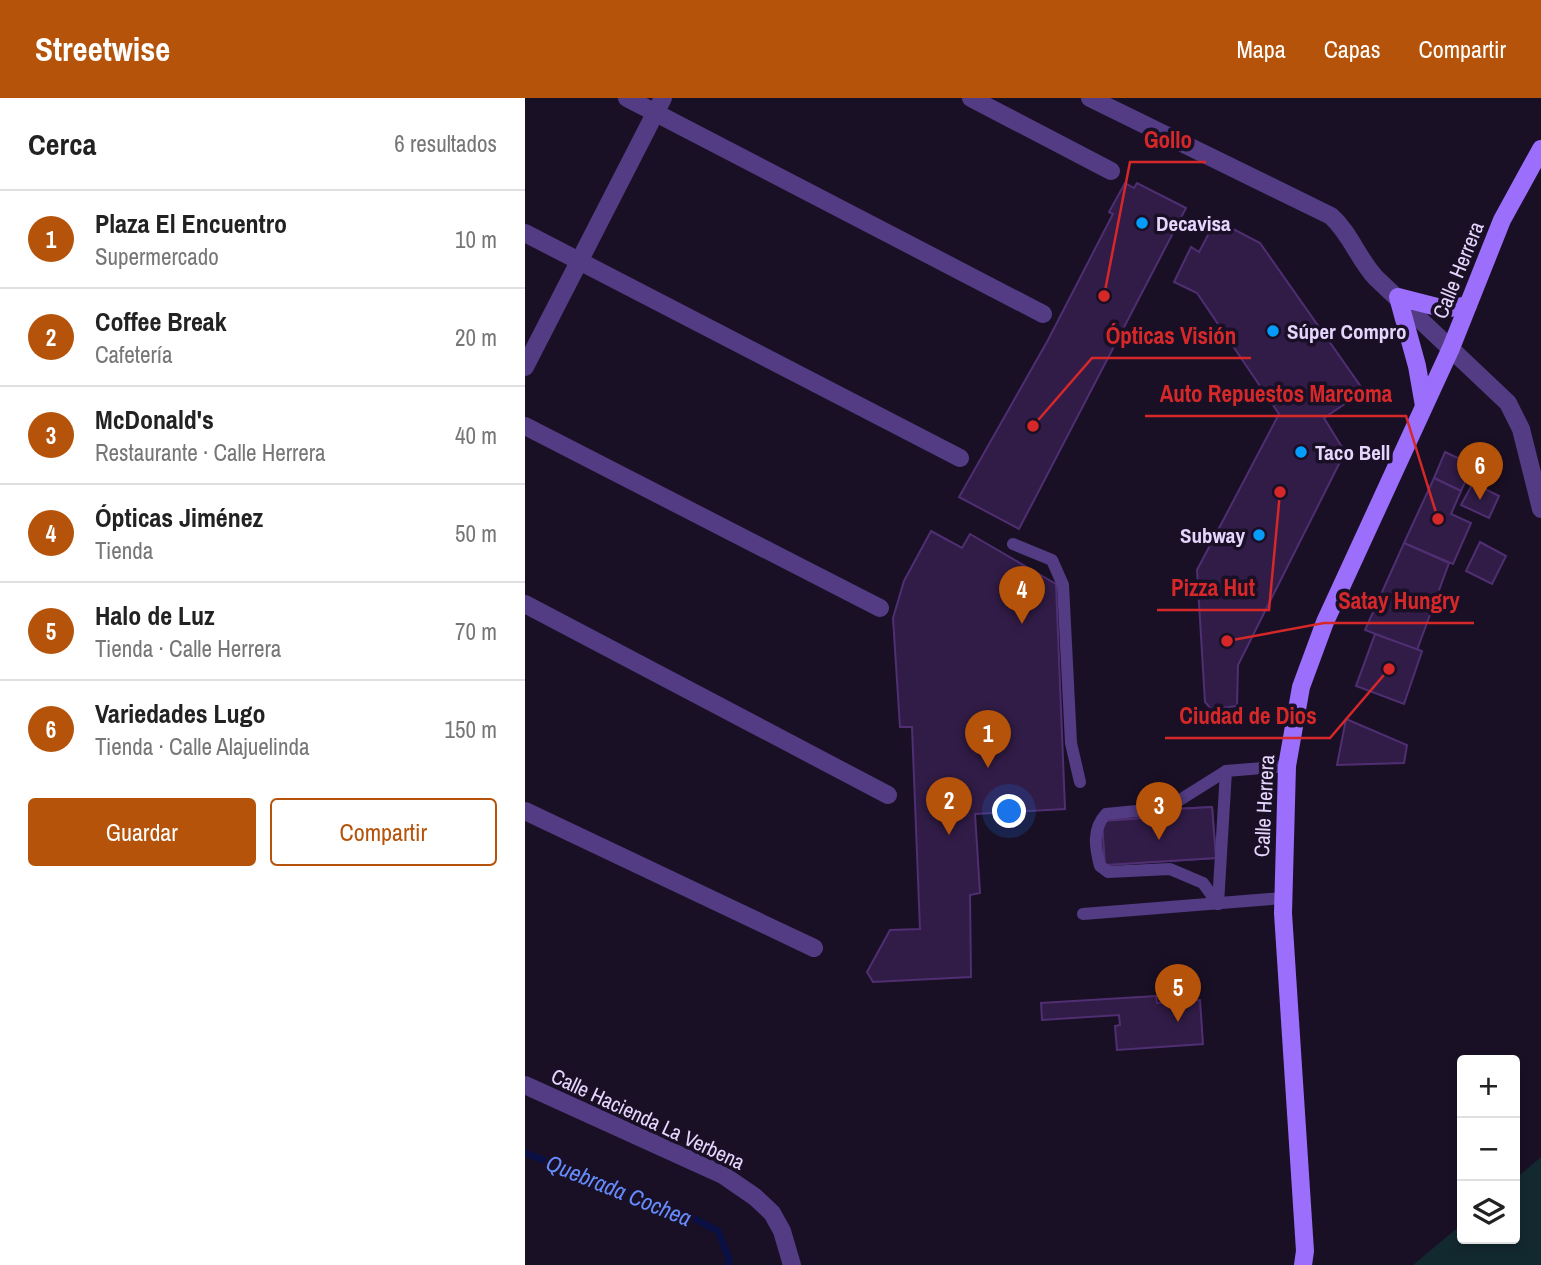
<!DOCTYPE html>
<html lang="es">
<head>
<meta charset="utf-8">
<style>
	:root { --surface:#fff; --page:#f6f6f6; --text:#222; --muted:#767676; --line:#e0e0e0; --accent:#b45309 }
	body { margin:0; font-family:"Archivo Narrow",sans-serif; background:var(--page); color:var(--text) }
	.controls { position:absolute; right:21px; bottom:21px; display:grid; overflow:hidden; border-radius:7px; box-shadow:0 4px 10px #0003 }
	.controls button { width:63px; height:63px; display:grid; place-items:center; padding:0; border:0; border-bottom:2px solid var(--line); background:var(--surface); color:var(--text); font:35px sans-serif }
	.you { position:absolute; left:485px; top:714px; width:24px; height:24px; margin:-18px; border:5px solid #fff; border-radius:50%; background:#1a73e8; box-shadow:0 0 0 10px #1a73e833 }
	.badge { display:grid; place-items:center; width:46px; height:46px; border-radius:50%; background:var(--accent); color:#fff; font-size:23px; font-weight:700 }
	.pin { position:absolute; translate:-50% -58px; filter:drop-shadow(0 2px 4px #0008) }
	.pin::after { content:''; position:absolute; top:37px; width:24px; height:21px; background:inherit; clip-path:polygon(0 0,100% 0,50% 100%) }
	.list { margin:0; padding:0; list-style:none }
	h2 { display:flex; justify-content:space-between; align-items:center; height:91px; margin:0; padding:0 28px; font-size:30px }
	h2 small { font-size:23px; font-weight:400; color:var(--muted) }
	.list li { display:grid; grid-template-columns:46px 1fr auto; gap:21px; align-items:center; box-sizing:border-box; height:98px; padding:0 28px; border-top:2px solid var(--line) }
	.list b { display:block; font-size:26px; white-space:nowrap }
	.list p { margin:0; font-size:23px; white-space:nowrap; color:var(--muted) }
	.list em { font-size:23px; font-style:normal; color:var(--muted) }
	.actions { display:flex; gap:14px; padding:21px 28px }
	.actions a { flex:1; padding:16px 0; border:2px solid var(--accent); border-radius:7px; text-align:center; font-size:24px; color:var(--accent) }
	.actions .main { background:var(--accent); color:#fff }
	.icon { flex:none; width:38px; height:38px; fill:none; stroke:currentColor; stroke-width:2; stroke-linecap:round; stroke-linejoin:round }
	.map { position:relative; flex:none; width:1016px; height:1167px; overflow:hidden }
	header { display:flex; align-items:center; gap:42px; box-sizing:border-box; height:98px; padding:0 35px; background:var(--accent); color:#fff }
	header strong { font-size:33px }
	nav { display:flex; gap:38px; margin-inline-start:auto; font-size:24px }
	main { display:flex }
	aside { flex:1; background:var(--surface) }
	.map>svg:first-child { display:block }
</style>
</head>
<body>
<header>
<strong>Streetwise</strong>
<nav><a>Mapa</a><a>Capas</a><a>Compartir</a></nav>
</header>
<main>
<aside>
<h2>Cerca<small>6 resultados</small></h2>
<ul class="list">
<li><span class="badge">1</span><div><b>Plaza El Encuentro</b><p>Supermercado</p></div><em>10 m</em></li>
<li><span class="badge">2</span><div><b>Coffee Break</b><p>Cafetería</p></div><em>20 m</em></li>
<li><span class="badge">3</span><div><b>McDonald's</b><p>Restaurante · Calle Herrera</p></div><em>40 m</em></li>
<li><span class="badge">4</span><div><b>Ópticas Jiménez</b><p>Tienda</p></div><em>50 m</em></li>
<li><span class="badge">5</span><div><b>Halo de Luz</b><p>Tienda · Calle Herrera</p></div><em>70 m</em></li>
<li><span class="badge">6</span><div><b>Variedades Lugo</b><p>Tienda · Calle Alajuelinda</p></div><em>150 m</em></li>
</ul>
<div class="actions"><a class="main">Guardar</a><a>Compartir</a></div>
</aside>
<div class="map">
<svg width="1016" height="1167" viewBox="0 0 1016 1167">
	<rect width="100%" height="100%" fill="#1a1026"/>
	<path fill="#132930" d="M1016 1059V1167H888L937 1126V1141H990V1081Z"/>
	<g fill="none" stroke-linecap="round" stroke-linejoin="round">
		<path stroke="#0b1044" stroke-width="7" d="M0 1055 155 1113 193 1133 204 1161 203 1167"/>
	</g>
	<g fill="#311c47" stroke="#4f2e72" stroke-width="2">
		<path d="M600 85 609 90 612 85 661 110 494 431 434 399 523 242 588 116 584 114Z"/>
		<path d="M691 122 735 145 839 293 799 320 820 354 713 567 712 608 686 611 680 604 672 472 754 316 672 195 649 184 666 149 674 154Z"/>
		<path d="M920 354 948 367 936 393 909 380Z"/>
		<path d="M909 380 936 393 926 416 946 425 928 466 879 445Z"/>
		<path d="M948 385 974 398 964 420 936 407Z"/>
		<path d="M406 433 437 450 445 436 531 486 540 711 450 716 455 795 445 797 446 879 348 884 342 874 365 832 395 831 387 629H375L368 520 379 483Z"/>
		<path d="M955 444 981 458 967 486 941 473Z"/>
		<path d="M879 445 924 465 892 552 840 532Z"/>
		<path d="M850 536 897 553 879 606 831 588Z"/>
		<path d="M821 621 882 647 879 665 812 667Z"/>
		<path d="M687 709 691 760 580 767 577 723 633 719 632 712Z"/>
		<path d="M687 709 691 760 580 767 577 723 633 719 632 712Z"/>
		<path d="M631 898 632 905 675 902 678 946 592 952 590 928 595 927 594 917 517 922 516 905Z"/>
	</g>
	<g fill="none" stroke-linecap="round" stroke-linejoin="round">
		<g stroke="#533c84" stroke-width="12">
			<path d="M488 446 527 462 538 487 546 645 555 684"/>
			<path d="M693 806 678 785 645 771 583 774 575 768C570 749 567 731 581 716L642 710 701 673 762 668"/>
			<path d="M693 806 701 673"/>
			<path d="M558 816 758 800"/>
		</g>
		<g stroke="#533c84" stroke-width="18">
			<path d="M102 0 518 216"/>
			<path d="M446 0 586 73"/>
			<path d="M565 0 806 118C826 136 833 161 851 180L983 305 996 331 1016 411"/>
			<path d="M0 135 435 360"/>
			<path d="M0 269 138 0"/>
			<path d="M0 328 355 510"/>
			<path d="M0 506 363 697"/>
			<path d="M0 713 289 850"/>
			<path d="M0 987 198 1077 230 1099 247 1115 257 1133 267 1167"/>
		</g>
		<g stroke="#9b6efc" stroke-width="18">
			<path d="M899 308 892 268 873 199 920 211 943 207"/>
			<path d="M778 1167 780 1153 758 815 762 668 776 589 800 524 926 250 977 122 1016 51"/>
		</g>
	</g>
	<g fill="#059cfb" stroke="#1a1026" stroke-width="2.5">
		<circle cx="617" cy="125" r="7"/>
		<circle cx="748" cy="233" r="7"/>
		<circle cx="776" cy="354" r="7"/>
		<circle cx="734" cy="437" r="7"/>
	</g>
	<g text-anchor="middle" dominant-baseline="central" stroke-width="7" stroke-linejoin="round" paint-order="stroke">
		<g font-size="21" font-weight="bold" fill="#e6d6fe" stroke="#1a1026" text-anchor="start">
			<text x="631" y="125">Decavisa</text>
			<text x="762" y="233">Súper Compro</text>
			<text x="790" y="354">Taco Bell</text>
			<text x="720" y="437" text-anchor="end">Subway</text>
		</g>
		<g font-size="21" fill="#e6d6fe" stroke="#1a1026">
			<text transform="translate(933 172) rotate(-68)">Calle Herrera</text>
			<text transform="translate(739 708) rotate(-87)">Calle Herrera</text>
			<text transform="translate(123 1021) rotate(25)">Calle Hacienda La Verbena</text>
		</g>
		<g font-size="23" font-style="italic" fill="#668bfc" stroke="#1a1026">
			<text transform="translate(94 1092) rotate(22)">Quebrada Cochea</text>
		</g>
	</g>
	<path fill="none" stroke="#d62828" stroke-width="2.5" d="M579 198L605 64H681M508 328L567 260H726M913 421L881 318H620M755 394L744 512H632M702 543L799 525H949M864 571L805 640H640"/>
	<g fill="#d62828" stroke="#1a1026" stroke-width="2.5">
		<circle cx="579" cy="198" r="7"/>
		<circle cx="508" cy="328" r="7"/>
		<circle cx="913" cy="421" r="7"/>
		<circle cx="755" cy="394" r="7"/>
		<circle cx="702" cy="543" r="7"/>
		<circle cx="864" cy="571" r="7"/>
	</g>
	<g font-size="23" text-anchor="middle" font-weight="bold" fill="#d62828" stroke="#1a1026" stroke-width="7" stroke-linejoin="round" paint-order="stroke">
		<text x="643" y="50">Gollo</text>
		<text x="646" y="246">Ópticas Visión</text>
		<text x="751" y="304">Auto Repuestos Marcoma</text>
		<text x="688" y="498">Pizza Hut</text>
		<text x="874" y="511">Satay Hungry</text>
		<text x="723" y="626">Ciudad de Dios</text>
	</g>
</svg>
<div class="controls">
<button>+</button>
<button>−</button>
<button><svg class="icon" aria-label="layers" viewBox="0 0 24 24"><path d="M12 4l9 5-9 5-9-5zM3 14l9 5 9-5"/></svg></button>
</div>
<div class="you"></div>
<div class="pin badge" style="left:463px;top:670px">1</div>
<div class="pin badge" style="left:424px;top:737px">2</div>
<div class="pin badge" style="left:634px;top:742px">3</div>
<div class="pin badge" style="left:497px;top:526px">4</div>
<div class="pin badge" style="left:653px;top:924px">5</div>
<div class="pin badge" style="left:955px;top:402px">6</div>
</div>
</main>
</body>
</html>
